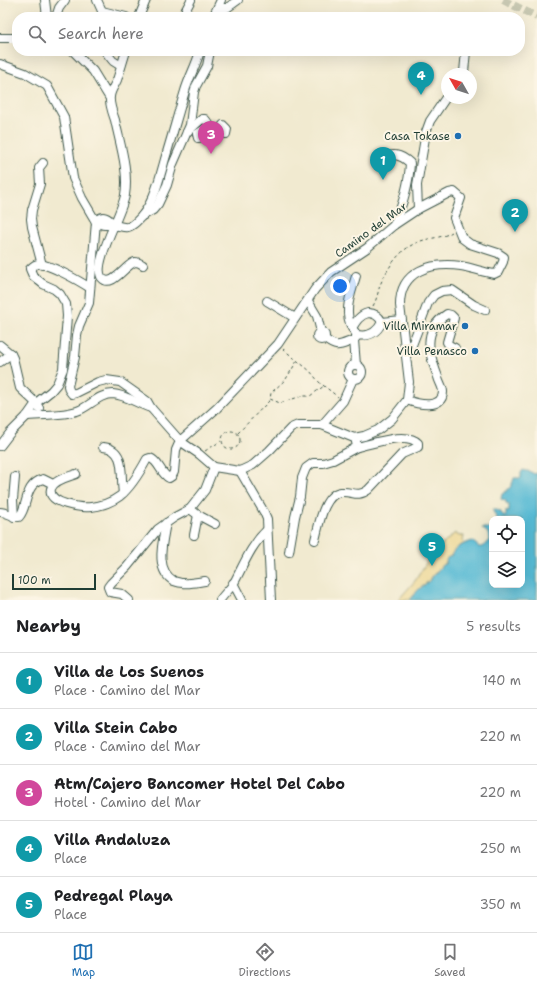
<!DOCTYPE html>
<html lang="en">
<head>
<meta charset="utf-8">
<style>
	:root { --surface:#fff; --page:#f2f2f2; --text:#202124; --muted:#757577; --line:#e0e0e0; --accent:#1f6fb2 }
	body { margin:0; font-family:"Shantell Sans",sans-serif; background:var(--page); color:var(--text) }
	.controls { position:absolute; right:12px; bottom:12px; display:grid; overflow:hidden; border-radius:8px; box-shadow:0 4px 16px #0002 }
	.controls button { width:36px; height:36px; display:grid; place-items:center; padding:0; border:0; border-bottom:1px solid var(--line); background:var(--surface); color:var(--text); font:20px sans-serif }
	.compass { position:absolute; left:441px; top:68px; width:36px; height:36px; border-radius:50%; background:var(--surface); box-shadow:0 4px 16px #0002; rotate:309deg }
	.scale { position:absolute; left:12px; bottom:10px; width:84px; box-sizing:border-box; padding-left:4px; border:2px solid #1f3d34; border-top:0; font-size:11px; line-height:14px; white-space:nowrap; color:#1f3d34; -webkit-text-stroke:3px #fcf5e5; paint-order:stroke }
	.you { position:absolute; left:340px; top:286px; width:14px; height:14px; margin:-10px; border:3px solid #fff; border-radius:50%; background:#1a73e8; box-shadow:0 0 0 6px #1a73e833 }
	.badge { display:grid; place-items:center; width:26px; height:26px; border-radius:50%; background:var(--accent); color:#fff; font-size:13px; font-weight:700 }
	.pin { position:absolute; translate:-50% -33px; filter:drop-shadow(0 1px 2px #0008) }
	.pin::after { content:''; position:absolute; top:21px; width:14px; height:12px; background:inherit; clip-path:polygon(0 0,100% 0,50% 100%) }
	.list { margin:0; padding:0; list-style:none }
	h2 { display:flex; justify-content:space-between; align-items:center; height:52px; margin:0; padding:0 16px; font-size:17px }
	h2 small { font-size:13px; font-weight:400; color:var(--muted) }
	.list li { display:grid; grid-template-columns:26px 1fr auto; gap:12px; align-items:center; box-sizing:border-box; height:56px; padding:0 16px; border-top:1px solid var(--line) }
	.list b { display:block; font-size:15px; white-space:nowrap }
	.list p { margin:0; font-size:13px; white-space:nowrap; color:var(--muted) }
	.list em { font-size:13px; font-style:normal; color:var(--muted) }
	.icon { flex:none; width:22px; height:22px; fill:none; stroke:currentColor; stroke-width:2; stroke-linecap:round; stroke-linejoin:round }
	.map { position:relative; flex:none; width:537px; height:600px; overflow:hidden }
	.search { position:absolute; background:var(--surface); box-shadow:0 4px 16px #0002; left:12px; right:12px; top:12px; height:44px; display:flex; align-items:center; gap:10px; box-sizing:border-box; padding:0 14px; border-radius:16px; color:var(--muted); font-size:15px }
	.sheet { height:332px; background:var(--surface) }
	nav { display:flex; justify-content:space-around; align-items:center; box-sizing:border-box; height:56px; border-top:1px solid var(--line); background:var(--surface); font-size:11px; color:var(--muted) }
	nav a { display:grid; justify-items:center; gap:2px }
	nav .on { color:var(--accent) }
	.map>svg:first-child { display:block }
</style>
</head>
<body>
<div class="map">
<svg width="537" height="600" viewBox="0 0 537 600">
	<rect width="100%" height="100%" fill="#fcf5e5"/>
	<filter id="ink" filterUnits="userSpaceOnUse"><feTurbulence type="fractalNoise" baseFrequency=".025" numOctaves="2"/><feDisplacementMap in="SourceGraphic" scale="8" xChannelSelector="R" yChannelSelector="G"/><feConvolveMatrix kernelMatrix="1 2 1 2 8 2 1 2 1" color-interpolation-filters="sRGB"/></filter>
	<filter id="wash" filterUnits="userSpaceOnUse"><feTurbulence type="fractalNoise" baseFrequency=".012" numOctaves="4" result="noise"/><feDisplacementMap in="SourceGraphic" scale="16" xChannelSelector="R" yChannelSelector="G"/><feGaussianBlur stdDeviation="0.9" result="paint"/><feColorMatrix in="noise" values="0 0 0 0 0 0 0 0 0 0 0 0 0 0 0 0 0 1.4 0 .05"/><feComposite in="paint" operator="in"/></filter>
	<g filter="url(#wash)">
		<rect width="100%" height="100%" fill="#f1ead0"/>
		<path fill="#eeda9e" stroke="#868c69" d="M455 533 459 536H464L463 540 464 544 458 547 445 564 434 574 429 581 418 590 410 600H398L415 581 431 555Z"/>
		<path fill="#56bad4" stroke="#3a7c84" d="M523 470 531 472 534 474 537 473V600H410L418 590 429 581 442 565 445 564 447 558 451 556C454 547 464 544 472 541L479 547H483L489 540 488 533 482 528H492V585H522V519H497L492 509 500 511 504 517 506 516V511L509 512V504L506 503V501L501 499 502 494C509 490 512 486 514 478H521V473Z"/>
	</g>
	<g filter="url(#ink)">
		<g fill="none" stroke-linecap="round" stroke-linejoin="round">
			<path stroke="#c7c7b1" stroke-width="8" stroke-dasharray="8 4" stroke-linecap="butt" d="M503 0 537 17"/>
			<g stroke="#3e574b" stroke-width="10">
				<g id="minor">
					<path d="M45 0 47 17"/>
					<path d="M97 0 102 11 103 17"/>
					<path d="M218 8H227L238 0"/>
					<path d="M102 11 126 17"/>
					<path d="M56 17 59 8 65 0"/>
					<path d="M139 17 146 0"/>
					<path d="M182 17 191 0"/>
					<path d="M213 17 221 0"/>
					<path d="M0 38H17"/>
					<path d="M73 51 93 71 109 97"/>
					<path d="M105 51 113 61 121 66"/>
					<path d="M126 51C123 61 120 71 117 80 115 85 110 91 110 97 109 104 113 114 115 120 120 144 129 171 125 195 123 212 91 265 102 278 112 289 126 264 135 262 138 262 140 263 143 265"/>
					<path d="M0 64 25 73 47 86 64 117 73 178 82 198 96 222"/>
					<path d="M463 74 464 72 466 51"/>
					<path d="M187 132 202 119H205L209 124 208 127 197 134 198 138 217 134 223 125 227 129 226 134"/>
					<path d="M383 161C391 151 401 155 410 163 409 185 403 204 394 225"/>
					<path d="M418 209 417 185 426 132 430 121 447 96"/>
					<path d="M142 216 153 210 158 204 167 185 173 164 190 125 194 92 196 86 207 66 210 51"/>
					<path d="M96 222C102 226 106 225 113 225 124 226 126 231 136 222 153 207 159 180 165 159 172 136 178 114 185 91 189 77 196 66 200 51"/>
					<path d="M42 265 32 227 31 219 32 210 40 184 39 168 43 163"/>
					<path d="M267 301 295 318"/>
					<path d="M308 301 317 316 321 332"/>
					<path d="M368 313C375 313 379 316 382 322 377 333 368 337 357 335L352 328C356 321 360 315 368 313Z"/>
					<path d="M382 322 402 320"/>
					<path d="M352 328C343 311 351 294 356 276"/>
					<circle cx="321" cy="336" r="4"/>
					<path d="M325 339C337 349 340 345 354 340"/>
					<path d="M0 345 11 354 13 358 20 388 36 403 39 408"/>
					<path d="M406 353 412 345 428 303 434 295 442 291 452 290 474 305 485 310"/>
					<path d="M0 362 11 354"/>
					<circle cx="355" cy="372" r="7"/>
					<path d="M356 365 354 340 357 336"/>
					<path d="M407 400C417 404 443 410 443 392 443 387 439 382 438 377 429 353 421 331 447 314L451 315 454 318 447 342 449 345 455 348"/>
					<path d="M27 416C44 414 61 416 77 411 90 407 98 394 113 394 126 395 138 404 151 408"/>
					<path d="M322 425 343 401 353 379"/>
					<path d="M0 446 10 433 27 416 36 403 51 391 57 384 63 369 67 316 66 304 60 294 54 289 43 284 33 276 30 269C32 267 35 264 38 264 48 263 81 282 90 288"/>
					<path d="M103 447C127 449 120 476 123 493"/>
					<path d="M240 471 264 512 267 519 271 600"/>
					<path d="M76 474C68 477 53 480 51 489 47 504 82 508 91 507 100 506 112 502 120 496 131 487 140 472 147 459L150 458C159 461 160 473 169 478L172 476 174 472 176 450 180 441 217 408 278 344 315 289 331 272 367 248 394 225 418 209 449 193 454 192 461 198 454 218 462 238 470 244 498 253 504 257 503 262 498 272 494 274C483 272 472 268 461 266 432 262 400 270 400 305L409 382 407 400 392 419 378 430 364 436 354 438 322 425H298L291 428 269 451 253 465 240 471 214 467 199 454 180 441 151 408 147 401 120 382 106 380 98 382 76 393 72 394 69 390 68 386 75 357 77 335 79 326 89 303 96 222C102 213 109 218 114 225"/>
					<path d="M190 509 198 515 215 524"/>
					<path d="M0 512C7 512 12 517 19 517 29 506 23 485 43 479L53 484"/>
					<path d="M14 517 13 500 15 477"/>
					<path d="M166 523C163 541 154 570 174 581 177 582 180 583 183 583 190 584 198 582 205 581"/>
					<path d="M194 535 198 515"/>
					<path d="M315 540C319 526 323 494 341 492 353 491 357 498 368 490L402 454 418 447V443C406 431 373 444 357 447"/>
					<path d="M289 552 295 517 300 497 302 478 306 468 313 463H323L333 460 357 447 356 442"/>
					<path d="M233 583 242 600"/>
					<path d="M129 600 122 594 110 592 108 587 111 583 127 567 158 529 175 517 190 509 205 490 214 467"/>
					<path d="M220 600C224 594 230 589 234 583 244 564 251 545 267 530"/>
				</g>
			</g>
			<g stroke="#3e574b" stroke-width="1" stroke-dasharray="3 3" stroke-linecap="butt">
				<path d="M373 306C377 299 378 292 380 285 387 269 399 250 416 243 428 237 441 239 452 232"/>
				<path d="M283 349 310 371 319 382 338 397"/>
				<path d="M297 361 286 379 271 393 270 399 280 403 302 396H310L324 386"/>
				<circle cx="231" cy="440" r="9"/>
				<path d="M238 433 270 400"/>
				<path d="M205 451 221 441"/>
			</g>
			<use href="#minor" stroke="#fff" stroke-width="8"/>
		</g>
	</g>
	<g fill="#1f6fb2" stroke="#fcf5e5" stroke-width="1.5">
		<circle cx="458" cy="136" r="4"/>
		<circle cx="465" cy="326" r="4"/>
		<circle cx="475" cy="351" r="4"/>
	</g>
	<g text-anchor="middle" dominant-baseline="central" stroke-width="4" stroke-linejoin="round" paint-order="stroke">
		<g font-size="11" fill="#1f3d34" stroke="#fcf5e5" text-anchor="end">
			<text x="450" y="136">Casa Tokase</text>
			<text x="457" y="326">Villa Miramar</text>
			<text x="467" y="351">Villa Penasco</text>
		</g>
		<g font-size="11" fill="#1f3d34" stroke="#fcf5e5">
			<text transform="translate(371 230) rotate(-36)">Camino del Mar</text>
		</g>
	</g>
</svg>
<div class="controls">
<button><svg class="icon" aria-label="locate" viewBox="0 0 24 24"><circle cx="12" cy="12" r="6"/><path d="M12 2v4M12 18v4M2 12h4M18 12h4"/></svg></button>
<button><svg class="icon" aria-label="layers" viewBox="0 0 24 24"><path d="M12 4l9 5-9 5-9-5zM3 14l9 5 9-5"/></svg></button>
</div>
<svg class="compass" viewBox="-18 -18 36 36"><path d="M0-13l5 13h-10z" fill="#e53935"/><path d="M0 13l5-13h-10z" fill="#757577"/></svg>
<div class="scale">100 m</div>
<div class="you"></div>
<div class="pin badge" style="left:383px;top:180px;background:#0f9aa8">1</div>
<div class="pin badge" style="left:515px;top:232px;background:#0f9aa8">2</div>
<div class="pin badge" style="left:211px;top:154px;background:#d1479c">3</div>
<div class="pin badge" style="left:421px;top:95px;background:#0f9aa8">4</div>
<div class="pin badge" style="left:432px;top:566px;background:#0f9aa8">5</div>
<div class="search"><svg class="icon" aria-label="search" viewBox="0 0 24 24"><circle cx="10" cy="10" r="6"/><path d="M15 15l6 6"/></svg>Search here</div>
</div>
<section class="sheet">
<h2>Nearby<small>5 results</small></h2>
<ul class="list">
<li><span class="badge" style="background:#0f9aa8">1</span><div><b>Villa de Los Suenos</b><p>Place · Camino del Mar</p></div><em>140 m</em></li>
<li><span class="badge" style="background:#0f9aa8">2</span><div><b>Villa Stein Cabo</b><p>Place · Camino del Mar</p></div><em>220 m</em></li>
<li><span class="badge" style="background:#d1479c">3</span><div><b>Atm/Cajero Bancomer Hotel Del Cabo</b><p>Hotel · Camino del Mar</p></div><em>220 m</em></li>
<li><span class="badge" style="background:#0f9aa8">4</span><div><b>Villa Andaluza</b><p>Place</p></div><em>250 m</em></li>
<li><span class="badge" style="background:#0f9aa8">5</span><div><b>Pedregal Playa</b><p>Place</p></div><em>350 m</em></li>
</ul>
</section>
<nav>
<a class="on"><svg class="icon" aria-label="map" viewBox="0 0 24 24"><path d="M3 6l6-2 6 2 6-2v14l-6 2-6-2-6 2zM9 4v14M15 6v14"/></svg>Map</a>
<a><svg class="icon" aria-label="directions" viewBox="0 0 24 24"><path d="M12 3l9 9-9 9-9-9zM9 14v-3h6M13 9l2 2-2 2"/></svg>Directions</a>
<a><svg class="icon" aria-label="saved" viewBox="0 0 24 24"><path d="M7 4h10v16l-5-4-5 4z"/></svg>Saved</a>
</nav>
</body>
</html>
